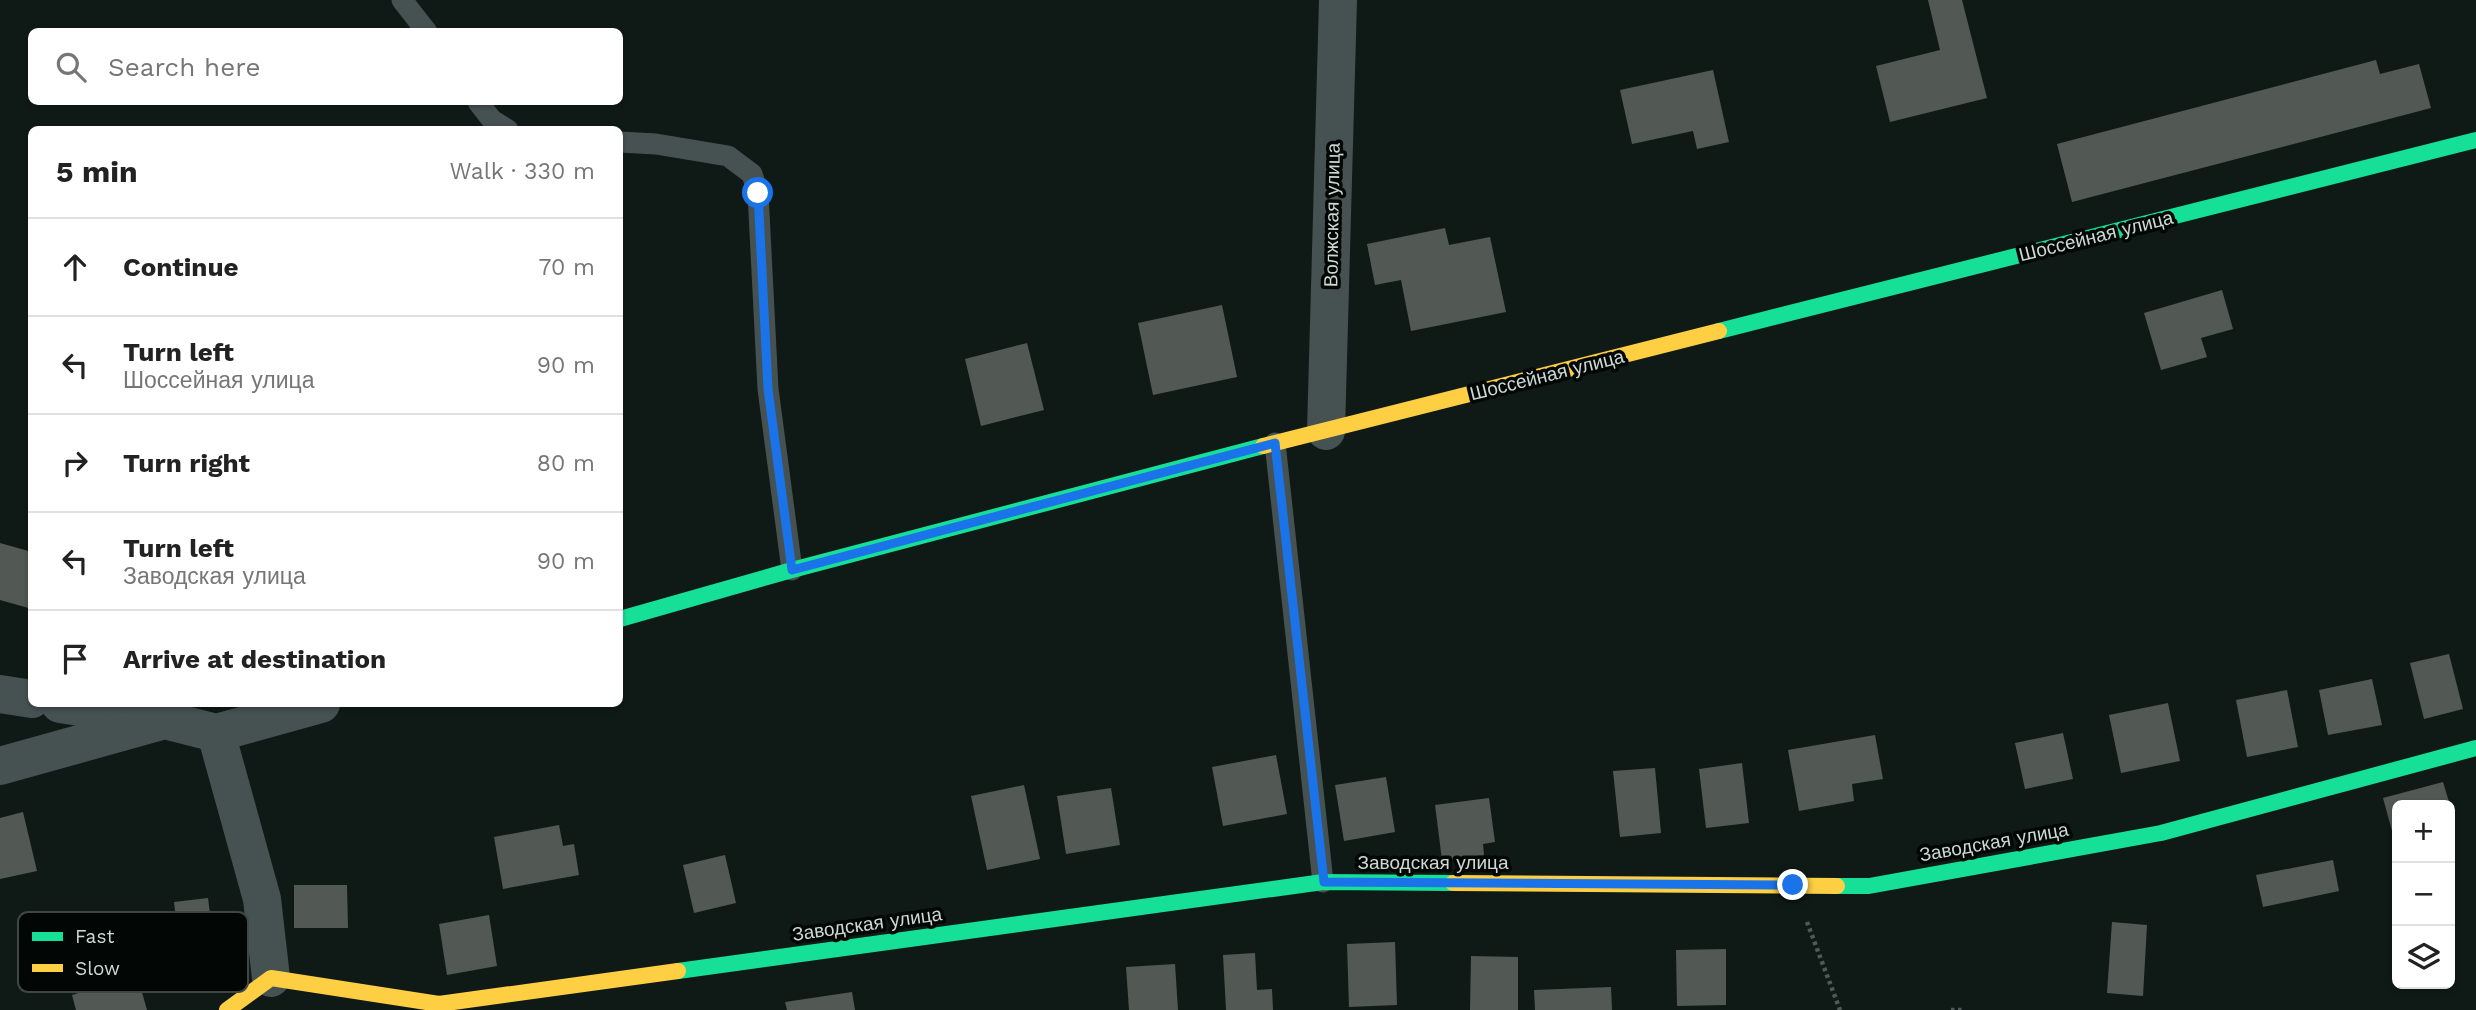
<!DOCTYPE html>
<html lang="en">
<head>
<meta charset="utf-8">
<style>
	:root { --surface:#fff; --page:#f2f2f2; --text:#222; --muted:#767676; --line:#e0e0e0 }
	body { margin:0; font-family:"Work Sans",sans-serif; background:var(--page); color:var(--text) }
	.controls { position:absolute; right:21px; bottom:21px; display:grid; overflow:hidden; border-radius:10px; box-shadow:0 2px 5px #0004 }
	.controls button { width:63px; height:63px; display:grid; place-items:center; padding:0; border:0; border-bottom:2px solid var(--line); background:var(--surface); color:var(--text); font:35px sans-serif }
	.stop { position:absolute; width:21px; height:21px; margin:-16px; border:5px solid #1a73e8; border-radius:50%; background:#fff }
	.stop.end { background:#1a73e8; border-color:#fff; box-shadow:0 2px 7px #0008 }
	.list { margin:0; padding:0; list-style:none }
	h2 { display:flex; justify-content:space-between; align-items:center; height:91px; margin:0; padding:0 28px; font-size:30px }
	h2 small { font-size:23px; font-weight:400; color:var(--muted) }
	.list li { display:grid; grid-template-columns:46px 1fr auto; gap:21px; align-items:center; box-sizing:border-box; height:98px; padding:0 28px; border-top:2px solid var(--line) }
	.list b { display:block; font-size:26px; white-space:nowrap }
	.list p { margin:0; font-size:23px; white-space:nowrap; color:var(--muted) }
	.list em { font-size:23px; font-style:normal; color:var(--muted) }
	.icon { flex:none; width:38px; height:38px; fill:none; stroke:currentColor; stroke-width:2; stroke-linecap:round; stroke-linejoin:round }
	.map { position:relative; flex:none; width:2476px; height:1010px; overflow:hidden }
	.search { position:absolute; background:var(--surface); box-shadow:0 2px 5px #0004; left:28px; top:28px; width:595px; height:77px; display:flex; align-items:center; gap:18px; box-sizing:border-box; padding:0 24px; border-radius:10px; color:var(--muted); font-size:26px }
	.panel { position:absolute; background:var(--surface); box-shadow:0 2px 5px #0004; left:28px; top:126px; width:595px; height:581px; border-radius:10px }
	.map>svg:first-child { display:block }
</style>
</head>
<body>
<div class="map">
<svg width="2476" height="1010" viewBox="0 0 2476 1010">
	<rect width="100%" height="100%" fill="#0f1a17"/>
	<g fill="#525955">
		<path d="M1928 0H1962L1987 98 1890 122 1876 66 1940 50Z"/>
		<path d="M2376 60 2380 74 2419 64 2431 108 2072 202 2057 144Z"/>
		<path d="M1713 70 1729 142 1697 149 1693 131 1632 144 1620 90Z"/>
		<path d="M1445 228 1449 245 1490 237 1506 312 1411 331 1401 280 1375 285 1367 244Z"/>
		<path d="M2222 290 2233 329 2201 338 2207 357 2161 370 2144 313Z"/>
		<path d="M1222 305 1237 377 1153 395 1138 323Z"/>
		<path d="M1027 343 1044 410 981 426 965 359Z"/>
		<path d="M0 543 32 552V609L0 600Z"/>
		<path d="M2449 654 2463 709 2424 719 2410 663Z"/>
		<path d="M2372 679 2382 725 2328 735 2319 690Z"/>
		<path d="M2287 690 2298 747 2247 757 2236 700Z"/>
		<path d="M2168 703 2180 761 2121 773 2109 715Z"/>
		<path d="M2063 733 2073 779 2025 789 2015 743Z"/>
		<path d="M1875 735 1883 779 1852 784 1854 801 1799 811 1788 750Z"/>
		<path d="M1276 755 1287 814 1223 826 1212 767Z"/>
		<path d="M1742 763 1749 823 1706 828 1699 769Z"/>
		<path d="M1655 768 1661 833 1620 837 1613 771Z"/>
		<path d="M1386 777 1395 832 1344 841 1335 785Z"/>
		<path d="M2443 782 2450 805H2397V842H2395L2383 798Z"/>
		<path d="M1024 785 1040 859 987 870 971 796Z"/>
		<path d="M1111 788 1120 845 1066 854 1057 796Z"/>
		<path d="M1489 798 1495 842 1483 844 1484 855 1442 860 1435 805Z"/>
		<path d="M2450 809 2455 826 2450 827Z"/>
		<path d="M23 812 37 871 0 879V818Z"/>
		<path d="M559 825 563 846 574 844 579 875 503 889 494 837Z"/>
		<path d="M725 855 736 903 694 913 683 865Z"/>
		<path d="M2333 860 2339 891 2263 907 2256 875Z"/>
		<path d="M294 885H347L348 928H294Z"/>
		<path d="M208 898 215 953 181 957 174 902Z"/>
		<path d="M489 915 497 966 447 975 439 924Z"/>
		<path d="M2112 922 2147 925 2143 996 2107 993Z"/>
		<path d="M1395 942 1397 1005 1349 1007 1347 944Z"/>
		<path d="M1726 949V1005L1677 1006 1676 950Z"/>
		<path d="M1255 953 1257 990 1272 989 1273 1010H1226L1223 955Z"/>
		<path d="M1471 956 1518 957V1010H1470Z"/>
		<path d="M1175 964 1178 1010H1129L1126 967Z"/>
		<path d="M137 975 147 1010H76L72 995Z"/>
		<path d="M1611 987 1612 1010H1535L1534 990Z"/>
		<path d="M852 992 855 1010H787L785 1002Z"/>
	</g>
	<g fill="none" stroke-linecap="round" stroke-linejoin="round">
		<g stroke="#4f5958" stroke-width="4.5" stroke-dasharray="3.5 3.5" stroke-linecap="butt">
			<path d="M1807 922 1840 1010"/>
			<path d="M1951 1010H1962"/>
		</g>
		<g stroke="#465151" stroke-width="21">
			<path d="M402 0 427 32"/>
			<path d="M478 102 492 120 508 130"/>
			<path d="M620 142 656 144 728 156 752 174 758 193 768 389 792 570"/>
			<path d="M1275 443 1323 882"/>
		</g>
		<g stroke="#465151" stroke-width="38">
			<path d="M1326 431 1338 0"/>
			<path d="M0 694 32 699"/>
			<path d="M60 704 151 718"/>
			<path d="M216 733 262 899 271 978"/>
			<path d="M0 766 165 720 216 733 321 704"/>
		</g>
		<g stroke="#16e098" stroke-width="16">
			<path d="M1719 331 2476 140"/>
			<path d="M620 619 792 570 1263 446"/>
			<path d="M1837 886H1869L2161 833 2476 748"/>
			<path d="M678 971 1323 882 1453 883"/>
		</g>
		<g stroke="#ffcf43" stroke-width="16">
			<path d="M1263 446 1719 331"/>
			<path d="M1453 883 1837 886"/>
			<path d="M227 1010 271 978 439 1004 678 971"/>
		</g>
	</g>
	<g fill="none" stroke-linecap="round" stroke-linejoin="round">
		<path stroke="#1a73e8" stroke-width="9" d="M758 193 768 389 792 570 1275 443 1324 882 1793 885"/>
	</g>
	<g text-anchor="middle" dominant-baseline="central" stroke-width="7" stroke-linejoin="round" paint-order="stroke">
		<g font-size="19" fill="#cdd9d4" stroke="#020705">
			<text transform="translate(1332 215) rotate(-89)">Волжская улица</text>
			<text transform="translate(2096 236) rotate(-14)">Шоссейная улица</text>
			<text transform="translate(1547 375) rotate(-14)">Шоссейная улица</text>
			<text transform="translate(1994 842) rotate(-10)">Заводская улица</text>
			<text x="1433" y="862">Заводская улица</text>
			<text transform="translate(867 924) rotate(-8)">Заводская улица</text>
		</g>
	</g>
	<rect x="18" y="912" width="230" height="80" rx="10" fill="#020705" stroke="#3f4643" stroke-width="2"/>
	<rect x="32" y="932" width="31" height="9" fill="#16e098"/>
	<rect x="32" y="964" width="31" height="8" fill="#ffcf43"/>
	<g font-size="19" fill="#cdd9d4">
		<text x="75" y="943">Fast</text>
		<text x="75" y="975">Slow</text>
	</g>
</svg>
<div class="controls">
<button>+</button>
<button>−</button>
<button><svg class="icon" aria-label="layers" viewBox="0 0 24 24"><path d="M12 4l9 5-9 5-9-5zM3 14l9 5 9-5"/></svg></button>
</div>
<div class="stop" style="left:758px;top:193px"></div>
<div class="stop end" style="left:1793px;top:885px"></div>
<div class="search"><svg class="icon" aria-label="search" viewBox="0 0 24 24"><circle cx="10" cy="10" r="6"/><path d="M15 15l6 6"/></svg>Search here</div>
<section class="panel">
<h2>5 min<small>Walk · 330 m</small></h2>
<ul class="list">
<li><svg class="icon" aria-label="ahead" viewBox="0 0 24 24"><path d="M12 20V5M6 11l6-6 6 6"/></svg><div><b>Continue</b></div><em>70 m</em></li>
<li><svg class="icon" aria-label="left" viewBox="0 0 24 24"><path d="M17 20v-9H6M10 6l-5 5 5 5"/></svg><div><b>Turn left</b><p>Шоссейная улица</p></div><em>90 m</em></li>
<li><svg class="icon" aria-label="right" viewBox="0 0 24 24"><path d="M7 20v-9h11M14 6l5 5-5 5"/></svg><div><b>Turn right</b></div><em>80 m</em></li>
<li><svg class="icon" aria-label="left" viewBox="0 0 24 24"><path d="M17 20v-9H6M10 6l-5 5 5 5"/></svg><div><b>Turn left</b><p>Заводская улица</p></div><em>90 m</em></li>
<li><svg class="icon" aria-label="arrive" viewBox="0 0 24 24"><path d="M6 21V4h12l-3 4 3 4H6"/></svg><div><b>Arrive at destination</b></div></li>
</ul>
</section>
</div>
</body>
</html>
